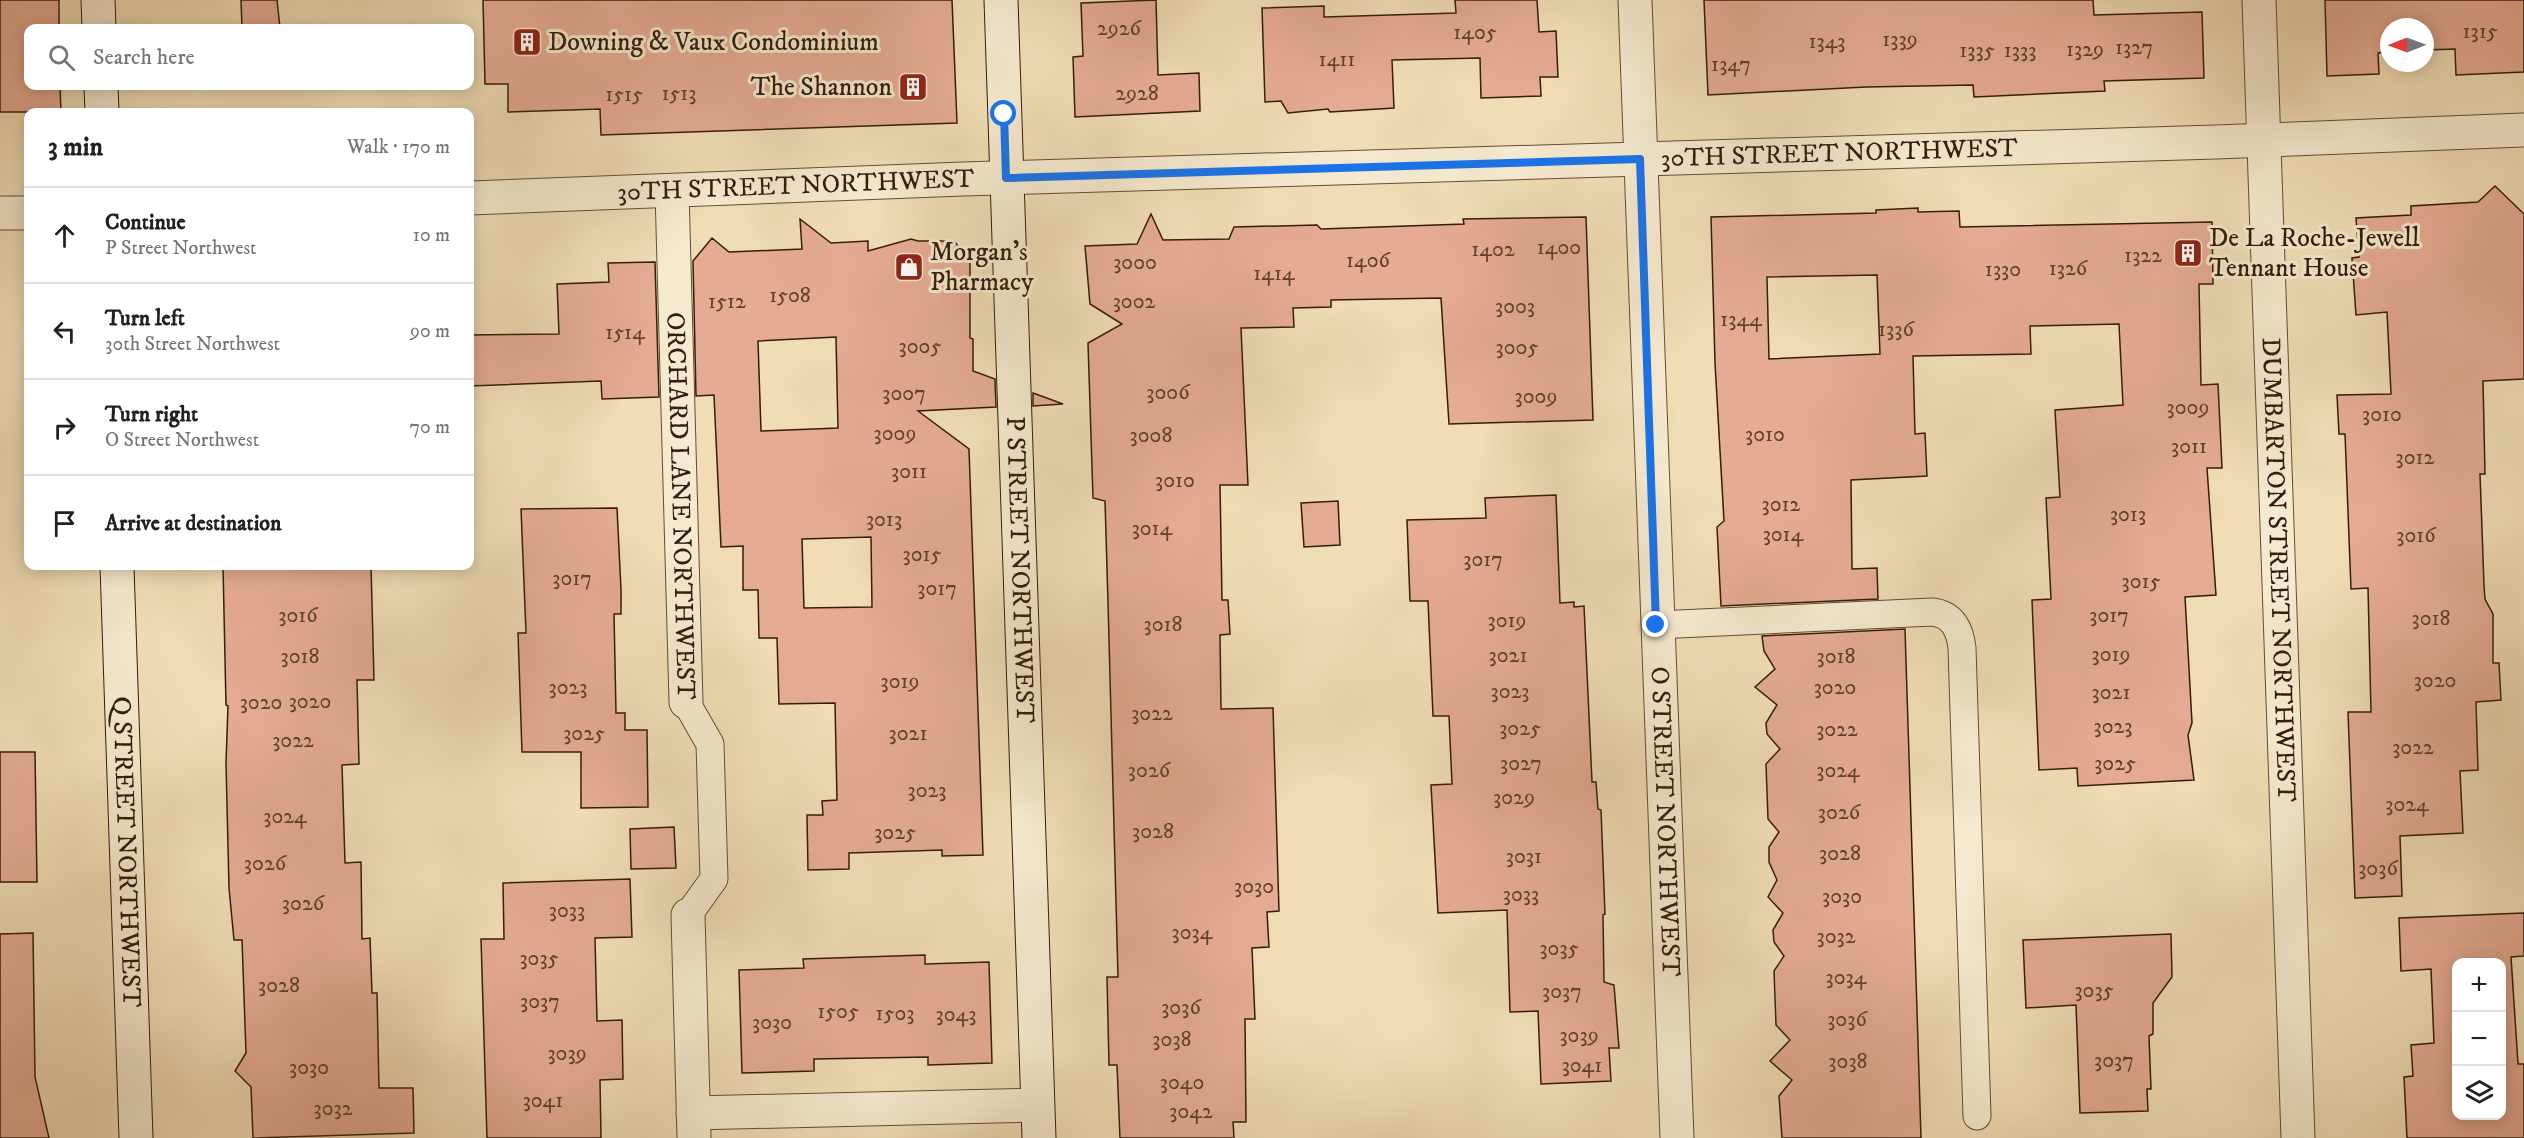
<!DOCTYPE html>
<html lang="en">
<head>
<meta charset="utf-8">
<style>
	:root { --surface:#fff; --page:#f2f2f2; --text:#202124; --muted:#757577; --line:#e0e0e0 }
	body { margin:0; font-family:"IM FELL DW Pica",serif; background:var(--page); color:var(--text) }
	.controls { position:absolute; right:18px; bottom:18px; display:grid; overflow:hidden; border-radius:12px; box-shadow:0 3px 15px #0003 }
	.controls button { width:54px; height:54px; display:grid; place-items:center; padding:0; border:0; border-bottom:2px solid var(--line); background:var(--surface); color:var(--text); font:30px sans-serif }
	.compass { position:absolute; left:2380px; top:18px; width:54px; height:54px; border-radius:50%; background:var(--surface); box-shadow:0 3px 15px #0003; rotate:269deg }
	.stop { position:absolute; width:18px; height:18px; margin:-14px; border:4px solid #1a73e8; border-radius:50%; background:#fff }
	.stop.end { background:#1a73e8; border-color:#fff; box-shadow:0 2px 6px #0008 }
	.list { margin:0; padding:0; list-style:none }
	h2 { display:flex; justify-content:space-between; align-items:center; height:78px; margin:0; padding:0 24px; font-size:26px }
	h2 small { font-size:20px; font-weight:400; color:var(--muted) }
	.list li { display:grid; grid-template-columns:39px 1fr auto; gap:18px; align-items:center; box-sizing:border-box; height:96px; padding:0 24px; border-top:2px solid var(--line) }
	.list b { display:block; font-size:22px; white-space:nowrap }
	.list p { margin:0; font-size:20px; white-space:nowrap; color:var(--muted) }
	.list em { font-size:20px; font-style:normal; color:var(--muted) }
	.icon { flex:none; width:33px; height:33px; fill:none; stroke:currentColor; stroke-width:2; stroke-linecap:round; stroke-linejoin:round }
	.map { position:relative; flex:none; width:2524px; height:1138px; overflow:hidden }
	.search { position:absolute; background:var(--surface); box-shadow:0 3px 15px #0003; left:24px; top:24px; width:450px; height:66px; display:flex; align-items:center; gap:15px; box-sizing:border-box; padding:0 21px; border-radius:12px; color:var(--muted); font-size:22px }
	.panel { position:absolute; background:var(--surface); box-shadow:0 3px 15px #0003; left:24px; top:108px; width:450px; height:462px; border-radius:12px }
	.map>svg:first-child { display:block }
</style>
</head>
<body>
<div class="map">
<svg width="2524" height="1138" viewBox="0 0 2524 1138">
	<rect width="100%" height="100%" fill="#f0ddb5"/>
	<filter id="stains"><feTurbulence type="fractalNoise" baseFrequency=".00333" numOctaves="4"/><feColorMatrix values="0 0 0 0 .2 0 0 0 0 .09 0 0 0 0 .02 0 0 0 .5 -.17"/></filter>
	<radialGradient id="worn" r=".72"><stop offset=".6" stop-color="#630" stop-opacity="0"/><stop offset="1" stop-color="#630" stop-opacity=".3"/></radialGradient>
	<g fill="#e5ab93" stroke="#351c0d" stroke-width="1.5" fill-rule="evenodd">
		<path d="M0 0H59V28H28V86H60L61 112H0Z"/>
		<path d="M241 0H277L280 28H242Z"/>
		<path d="M483 0H952L957 123 601 135 600 109 508 112V84H485Z"/>
		<path d="M1156 0 1158 75 1199 73 1200 111 1075 117 1073 57 1083 56 1081 3Z"/>
		<path d="M1455 0H1537L1539 32 1556 31 1558 77H1540L1541 96 1481 98 1480 58 1392 60 1394 108 1330 112 1328 109 1288 113 1281 101 1265 102 1262 8 1324 6V17L1456 13Z"/>
		<path d="M1704 0H2093L2094 15 2202 12 2204 78 2104 81 2105 91 1974 97 1973 85 1866 87 1708 95Z"/>
		<path d="M2325 0H2524V72L2456 75 2455 49 2425 50V27H2389V52L2378 53 2379 74 2327 76Z"/>
		<path d="M2495 186 2524 214V379L2483 381 2485 474H2480L2484 585 2485 599 2493 614V663H2499L2501 700 2476 702 2478 770 2460 771 2463 833 2400 836 2402 896 2355 898 2348 712H2371L2368 588 2351 589 2345 434H2339L2337 395 2391 394 2387 312 2356 315 2352 258 2359 257 2356 218 2411 215V206L2478 202Z"/>
		<path d="M1918 208V212L1959 211 1960 227 2212 222 2213 284H2199L2201 385 2218 384 2222 468H2207L2216 595 2185 597 2192 723 2188 735 2194 780 2078 786 2077 768 2039 770 2032 600 2051 599 2046 498 2060 497 2055 410 2123 405 2119 324 2030 326 2031 354 1913 356 1915 434 1925 433 1927 476 1851 480 1852 569 1877 568 1878 599 1721 606 1717 527 1724 521 1715 363 1711 217 1876 213V210ZM1877 275 1880 354 1769 359 1767 277Z"/>
		<path d="M1151 214 1163 240 1229 239 1234 227 1317 225 1321 229 1464 224 1463 219 1586 217 1593 420 1449 424 1441 298 1331 300V307L1293 308 1294 327 1241 328 1248 485H1220L1222 600H1228L1230 634 1220 635 1221 709 1273 708 1279 911 1267 912 1269 947 1252 948 1255 1019H1245L1246 1122H1233L1234 1138H1120L1117 1065H1109L1107 977H1118L1108 602 1105 501 1093 498 1088 343 1122 324 1090 304 1085 246 1137 244Z"/>
		<path d="M800 219 831 243 868 241V251L911 239 918 241H954L970 261V338L973 339V371L995 379 996 407 918 411 969 449 983 855 942 856V850L849 853V869L808 870 807 815H823L822 801 837 800 835 703 779 704 777 638H759L758 590H743V546L721 547 714 395 696 396 693 261 712 238 729 252 802 249ZM836 337 838 428 761 431 758 341ZM871 537 872 607 804 608 802 539Z"/>
		<path d="M655 262 659 397 602 399 601 381 470 386V335L559 334 557 284 609 282 608 263Z"/>
		<path d="M1033 393 1063 404 1033 406Z"/>
		<path d="M1556 495 1560 603 1574 602V607L1584 606 1592 782H1596L1598 809 1601 810 1605 914 1603 915 1604 982 1614 985 1619 1048H1609L1611 1081 1541 1084 1538 1011 1510 1012 1507 910 1438 913 1431 785 1452 784 1449 716H1433L1428 601H1410L1407 520 1486 518 1485 498Z"/>
		<path d="M1338 501 1340 545 1304 547 1301 503Z"/>
		<path d="M617 508 621 590V614H614L616 713H625V730H647L648 807 581 808V752H522L518 633H526L521 509Z"/>
		<path d="M223 566H371L374 680H357L359 764 342 765 345 863 361 862 362 939 370 938 372 993H377L379 1088H413L414 1133 253 1138 251 1087 235 1071 246 1053 242 940H234L229 888 226 763 228 706 226 705Z"/>
		<path d="M1905 629 1921 1138H1782L1779 1096 1792 1080 1770 1061 1790 1040 1776 1025 1774 971 1784 956 1774 942 1773 930 1783 913 1768 897 1777 880 1769 862V847L1779 832 1768 819 1766 764 1780 749 1767 734 1766 723 1777 705 1755 687 1775 669 1764 651 1762 636Z"/>
		<path d="M0 752H35L37 882H0Z"/>
		<path d="M674 827 676 868 631 869 630 829Z"/>
		<path d="M630 879 632 937 595 938 597 1021 622 1020 623 1079 600 1080 601 1138H487L481 939H504L503 883Z"/>
		<path d="M2524 913V956L2511 957 2518 1064H2524V1138H2407L2404 1077 2413 1076 2411 1045 2434 1043 2431 969 2401 971 2399 918ZM2457 963H2502V1116H2457Z"/>
		<path d="M33 933 35 1077 49 1138H0V934Z"/>
		<path d="M2171 934 2172 977 2153 1003V1034L2149 1036 2151 1089H2147L2148 1111 2080 1113 2076 1005 2026 1008 2023 940Z"/>
		<path d="M925 955V964L989 962 992 1063 928 1065V1057L814 1059V1071L742 1073 739 970 804 968 803 959Z"/>
	</g>
	<g fill="none" stroke-linecap="round" stroke-linejoin="round">
		<g stroke="#644c37" stroke-width="29">
			<g id="lane">
				<path d="M1657 625 1932 612C1953 614 1960 630 1962 648L1977 1116"/>
				<path d="M686 702 710 744 714 879 688 915"/>
			</g>
		</g>
		<g stroke="#644c37" stroke-width="35">
			<g id="street">
				<path id="s1" d="M1635 0 1677 1138"/>
				<path id="s2" d="M2259 0 2298 1138"/>
				<path id="s3" d="M672 191 686 702"/>
				<path id="s4" d="M470 198 963 179 2216 142 2524 130"/>
				<path d="M0 213H28"/>
				<path d="M688 915 694 1138"/>
				<path d="M693 1113 1037 1105"/>
			</g>
		</g>
		<g stroke="#351c0d" stroke-width="35">
			<g id="secondary">
				<path d="M98 0 99 28"/>
				<path id="s5" d="M1001 0 1039 1138"/>
				<path d="M101 86 102 112"/>
				<path id="s6" d="M117 566 136 1138"/>
			</g>
		</g>
		<use href="#lane" stroke="#f5e9cf" stroke-width="27"/>
		<use href="#street" stroke="#f5e9cf" stroke-width="33"/>
		<use href="#secondary" stroke="#f5e9cf" stroke-width="33"/>
	</g>
	<g fill="none" stroke-linecap="round" stroke-linejoin="round">
		<path stroke="#1a73e8" stroke-width="8" d="M1004 114 1006 178 1640 159 1656 625"/>
	</g>
	<defs>
		<g id="building-square" transform="scale(1.5)"><rect x="-9" y="-9" width="18" height="18" rx="4" fill="#8f2418" stroke="#f5e9cf"/><path d="M-4-6H4V6H1V3H-1V6H-4ZM-2.5-4.3h1.7v1.8h-1.7ZM.8-4.3h1.7v1.8H.8ZM-2.5-1h1.7V.8h-1.7ZM.8-1h1.7V.8H.8Z" fill="#fff"/></g>
		<g id="shop-square" transform="scale(1.5)"><rect x="-9" y="-9" width="18" height="18" rx="4" fill="#8f2418" stroke="#f5e9cf"/><path d="M-5-2.5h2.3a2.7 3.5 0 0 1 5.4 0H5L5.5 6h-11ZM-1.5-2.5h3a1.5 2.3 0 0 0-3 0Z" fill="#fff"/></g>
	</defs>
	<g fill-rule="evenodd">
		<use href="#building-square" x="527" y="42"/>
		<use href="#building-square" x="913" y="87"/>
		<use href="#building-square" x="2188" y="253"/>
		<use href="#shop-square" x="909" y="267"/>
	</g>
	<g text-anchor="middle" dominant-baseline="central" stroke-width="6" stroke-linejoin="round" paint-order="stroke">
		<g font-size="22" fill="#61402e">
			<text x="1119" y="28">2926</text>
			<text x="2480" y="31">1315</text>
			<text x="1475" y="32">1405</text>
			<text x="1900" y="39">1339</text>
			<text x="1827" y="41">1343</text>
			<text x="2134" y="47">1327</text>
			<text x="2085" y="49">1329</text>
			<text x="1977" y="50">1335</text>
			<text x="2020" y="50">1333</text>
			<text x="1337" y="59">1411</text>
			<text x="1731" y="64">1347</text>
			<text x="679" y="93">1513</text>
			<text x="1137" y="93">2928</text>
			<text x="624" y="94">1515</text>
			<text x="1559" y="247">1400</text>
			<text x="1493" y="249">1402</text>
			<text x="2143" y="255">1322</text>
			<text x="1368" y="260">1406</text>
			<text x="1135" y="262">3000</text>
			<text x="2068" y="268">1326</text>
			<text x="2003" y="269">1330</text>
			<text x="1274" y="273">1414</text>
			<text x="790" y="295">1508</text>
			<text x="727" y="301">1512</text>
			<text x="1134" y="301">3002</text>
			<text x="1515" y="306">3003</text>
			<text x="1741" y="319">1344</text>
			<text x="1896" y="329">1336</text>
			<text x="625" y="332">1514</text>
			<text x="920" y="346">3005</text>
			<text x="1517" y="347">3005</text>
			<text x="1168" y="392">3006</text>
			<text x="904" y="393">3007</text>
			<text x="1536" y="396">3009</text>
			<text x="2188" y="407">3009</text>
			<text x="2382" y="414">3010</text>
			<text x="895" y="433">3009</text>
			<text x="1765" y="434">3010</text>
			<text x="1151" y="435">3008</text>
			<text x="2189" y="446">3011</text>
			<text x="2415" y="457">3012</text>
			<text x="909" y="471">3011</text>
			<text x="1175" y="480">3010</text>
			<text x="1781" y="504">3012</text>
			<text x="2128" y="514">3013</text>
			<text x="884" y="519">3013</text>
			<text x="1152" y="528">3014</text>
			<text x="1783" y="534">3014</text>
			<text x="2416" y="535">3016</text>
			<text x="922" y="554">3015</text>
			<text x="1483" y="559">3017</text>
			<text x="572" y="578">3017</text>
			<text x="2141" y="581">3015</text>
			<text x="937" y="588">3017</text>
			<text x="298" y="615">3016</text>
			<text x="2109" y="615">3017</text>
			<text x="2431" y="618">3018</text>
			<text x="1507" y="620">3019</text>
			<text x="1163" y="624">3018</text>
			<text x="2111" y="654">3019</text>
			<text x="1508" y="655">3021</text>
			<text x="300" y="656">3018</text>
			<text x="1836" y="656">3018</text>
			<text x="2435" y="680">3020</text>
			<text x="900" y="681">3019</text>
			<text x="568" y="687">3023</text>
			<text x="1835" y="687">3020</text>
			<text x="1510" y="691">3023</text>
			<text x="2111" y="692">3021</text>
			<text x="310" y="701">3020</text>
			<text x="261" y="702">3020</text>
			<text x="1152" y="713">3022</text>
			<text x="2113" y="726">3023</text>
			<text x="1520" y="728">3025</text>
			<text x="1837" y="729">3022</text>
			<text x="584" y="733">3025</text>
			<text x="908" y="733">3021</text>
			<text x="293" y="740">3022</text>
			<text x="2413" y="747">3022</text>
			<text x="1521" y="763">3027</text>
			<text x="2115" y="763">3025</text>
			<text x="1149" y="770">3026</text>
			<text x="1838" y="770">3024</text>
			<text x="927" y="790">3023</text>
			<text x="1514" y="797">3029</text>
			<text x="2407" y="804">3024</text>
			<text x="1839" y="812">3026</text>
			<text x="285" y="816">3024</text>
			<text x="1153" y="831">3028</text>
			<text x="895" y="832">3025</text>
			<text x="1840" y="853">3028</text>
			<text x="1524" y="856">3031</text>
			<text x="265" y="863">3026</text>
			<text x="2378" y="868">3036</text>
			<text x="1254" y="886">3030</text>
			<text x="1521" y="894">3033</text>
			<text x="1842" y="896">3030</text>
			<text x="303" y="903">3026</text>
			<text x="567" y="910">3033</text>
			<text x="1192" y="932">3034</text>
			<text x="1836" y="936">3032</text>
			<text x="1559" y="948">3035</text>
			<text x="539" y="958">3035</text>
			<text x="1846" y="977">3034</text>
			<text x="279" y="985">3028</text>
			<text x="2094" y="990">3035</text>
			<text x="1562" y="991">3037</text>
			<text x="540" y="1001">3037</text>
			<text x="1181" y="1007">3036</text>
			<text x="838" y="1011">1505</text>
			<text x="895" y="1013">1503</text>
			<text x="956" y="1014">3043</text>
			<text x="1847" y="1019">3036</text>
			<text x="772" y="1022">3030</text>
			<text x="1579" y="1035">3039</text>
			<text x="1172" y="1039">3038</text>
			<text x="567" y="1053">3039</text>
			<text x="2114" y="1060">3037</text>
			<text x="1848" y="1061">3038</text>
			<text x="1582" y="1065">3041</text>
			<text x="309" y="1067">3030</text>
			<text x="1182" y="1082">3040</text>
			<text x="543" y="1100">3041</text>
			<text x="333" y="1108">3032</text>
			<text x="1191" y="1111">3042</text>
		</g>
		<g font-size="26" fill="#351c0d" stroke="#f5e9cf" text-anchor="start">
			<text x="548" y="42">Downing &amp; Vaux Condominium</text>
			<text x="892" y="87" text-anchor="end">The Shannon</text>
			<text x="2209" y="238">De La Roche-Jewell<tspan x="2209" dy="30">Tennant House</tspan></text>
			<text x="930" y="252">Morgan's<tspan x="930" dy="30">Pharmacy</tspan></text>
		</g>
		<g font-size="26" fill="#351c0d" stroke="#f5e9cf">
			<text stroke="none"><textPath href="#s4" startOffset="1370">30TH STREET NORTHWEST</textPath></text>
			<text stroke="none"><textPath href="#s4" startOffset="326">30TH STREET NORTHWEST</textPath></text>
			<text stroke="none"><textPath href="#s3" startOffset="315">ORCHARD LANE NORTHWEST</textPath></text>
			<text stroke="none"><textPath href="#s5" startOffset="570">P STREET NORTHWEST</textPath></text>
			<text stroke="none"><textPath href="#s2" startOffset="570">DUMBARTON STREET NORTHWEST</textPath></text>
			<text stroke="none"><textPath href="#s1" startOffset="822">O STREET NORTHWEST</textPath></text>
			<text stroke="none"><textPath href="#s6" startOffset="286">Q STREET NORTHWEST</textPath></text>
		</g>
	</g>
	<rect width="100%" height="100%" filter="url(#stains)"/>
	<rect width="100%" height="100%" fill="url(#worn)"/>
</svg>
<div class="controls">
<button>+</button>
<button>−</button>
<button><svg class="icon" aria-label="layers" viewBox="0 0 24 24"><path d="M12 4l9 5-9 5-9-5zM3 14l9 5 9-5"/></svg></button>
</div>
<svg class="compass" viewBox="-18 -18 36 36"><path d="M0-13l5 13h-10z" fill="#e53935"/><path d="M0 13l5-13h-10z" fill="#757577"/></svg>
<div class="stop" style="left:1004px;top:114px"></div>
<div class="stop end" style="left:1656px;top:625px"></div>
<div class="search"><svg class="icon" aria-label="search" viewBox="0 0 24 24"><circle cx="10" cy="10" r="6"/><path d="M15 15l6 6"/></svg>Search here</div>
<section class="panel">
<h2>3 min<small>Walk · 170 m</small></h2>
<ul class="list">
<li><svg class="icon" aria-label="ahead" viewBox="0 0 24 24"><path d="M12 20V5M6 11l6-6 6 6"/></svg><div><b>Continue</b><p>P Street Northwest</p></div><em>10 m</em></li>
<li><svg class="icon" aria-label="left" viewBox="0 0 24 24"><path d="M17 20v-9H6M10 6l-5 5 5 5"/></svg><div><b>Turn left</b><p>30th Street Northwest</p></div><em>90 m</em></li>
<li><svg class="icon" aria-label="right" viewBox="0 0 24 24"><path d="M7 20v-9h11M14 6l5 5-5 5"/></svg><div><b>Turn right</b><p>O Street Northwest</p></div><em>70 m</em></li>
<li><svg class="icon" aria-label="arrive" viewBox="0 0 24 24"><path d="M6 21V4h12l-3 4 3 4H6"/></svg><div><b>Arrive at destination</b></div></li>
</ul>
</section>
</div>
</body>
</html>
